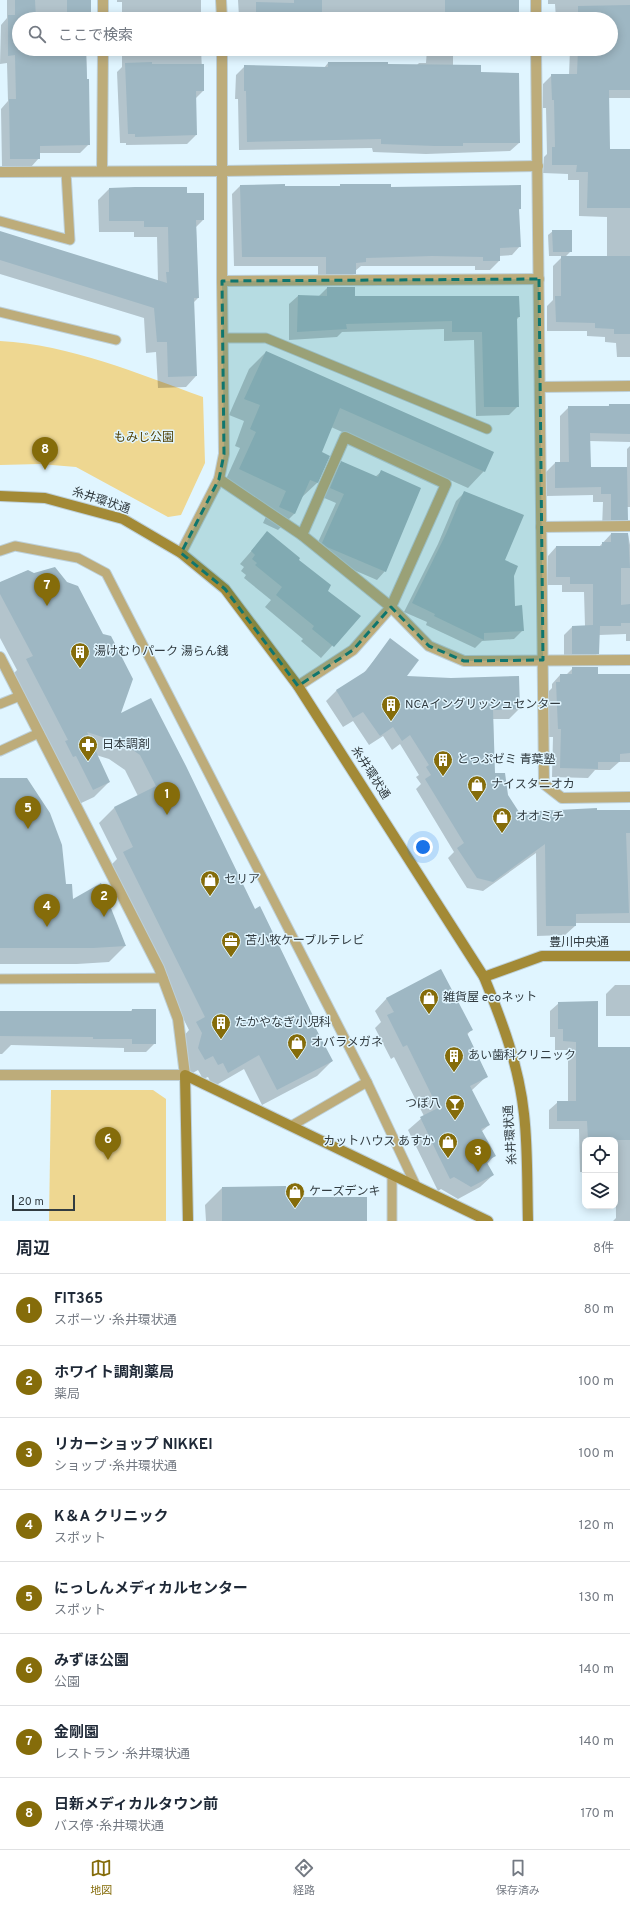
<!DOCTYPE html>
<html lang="ja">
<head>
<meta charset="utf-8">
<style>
	:root { --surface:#fff; --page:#f2f2f3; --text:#1f2937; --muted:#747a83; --line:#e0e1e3; --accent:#856c0a }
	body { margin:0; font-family:Overpass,"Noto Sans JP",sans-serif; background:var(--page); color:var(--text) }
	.controls { position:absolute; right:12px; bottom:12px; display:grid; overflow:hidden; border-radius:8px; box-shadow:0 2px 10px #0003 }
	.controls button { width:36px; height:36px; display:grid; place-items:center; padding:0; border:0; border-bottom:1px solid var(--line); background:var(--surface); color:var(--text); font:20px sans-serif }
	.scale { position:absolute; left:12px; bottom:10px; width:63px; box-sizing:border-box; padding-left:4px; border:2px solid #323c41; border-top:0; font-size:11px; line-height:14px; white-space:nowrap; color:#323c41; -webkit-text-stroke:3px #e0f5ff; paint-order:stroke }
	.you { position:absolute; left:423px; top:847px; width:14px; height:14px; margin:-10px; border:3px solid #fff; border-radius:50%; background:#1a73e8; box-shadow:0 0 0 6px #1a73e833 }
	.badge { display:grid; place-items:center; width:26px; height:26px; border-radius:50%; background:var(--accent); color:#fff; font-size:13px; font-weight:700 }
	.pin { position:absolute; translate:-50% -33px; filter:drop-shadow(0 1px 2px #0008) }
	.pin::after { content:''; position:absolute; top:21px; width:14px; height:12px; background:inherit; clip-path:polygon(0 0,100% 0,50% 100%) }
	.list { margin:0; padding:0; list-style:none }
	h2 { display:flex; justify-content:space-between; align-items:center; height:52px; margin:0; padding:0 16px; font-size:17px }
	h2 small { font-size:13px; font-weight:400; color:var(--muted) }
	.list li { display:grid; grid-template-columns:26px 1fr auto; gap:12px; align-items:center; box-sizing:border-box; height:72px; padding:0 16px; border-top:1px solid var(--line) }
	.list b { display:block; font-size:15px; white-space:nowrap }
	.list p { margin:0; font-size:13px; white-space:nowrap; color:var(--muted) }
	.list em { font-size:13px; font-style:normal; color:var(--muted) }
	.icon { flex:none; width:22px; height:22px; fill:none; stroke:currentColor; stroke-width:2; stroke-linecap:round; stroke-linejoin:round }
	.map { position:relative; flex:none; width:630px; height:1221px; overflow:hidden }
	.search { position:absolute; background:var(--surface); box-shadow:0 2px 10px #0003; left:12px; right:12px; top:12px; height:44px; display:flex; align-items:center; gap:10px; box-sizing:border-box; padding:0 14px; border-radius:22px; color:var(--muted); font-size:15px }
	.sheet { height:628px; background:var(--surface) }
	nav { display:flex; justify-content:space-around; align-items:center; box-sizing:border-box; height:56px; border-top:1px solid var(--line); background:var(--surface); font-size:11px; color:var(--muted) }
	nav a { display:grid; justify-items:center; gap:2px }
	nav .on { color:var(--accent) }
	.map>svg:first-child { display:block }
</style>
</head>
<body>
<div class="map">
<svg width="630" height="1221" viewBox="0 0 630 1221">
	<rect width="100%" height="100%" fill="#e0f5ff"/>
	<g fill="#eed791">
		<path d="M0 341C71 345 136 373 203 397L205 463 181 515 168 517 76 467 40 464 0 465Z"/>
		<path d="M51 1090H153L166 1099V1221H49Z"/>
	</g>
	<g fill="#0003">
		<path d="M7 0H90V19H19V49H86L89 144 80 153H39V158L31 167H2L1 109 8 101 7 63 0 64 1 25 7 18Z"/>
		<path d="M117 0H201V19H122V2H117Z"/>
		<path d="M238 0H518V16L515 19H248V18L239 17Z"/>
		<path d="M548 0H630V98H608L609 150H630V357H617L616 343 605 342V337L587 336V331H547V306L553 300V266L563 256H549L548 235 553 231 571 251 565 257H607V217L579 216V180H568V174L543 173 544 157 547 154 546 108H543V84L552 75H569L570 49H611V19H556L555 4H548Z"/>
		<path d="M122 49H201L203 91 195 99 196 135 187 144 126 145V143H120L117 72 122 67Z"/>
		<path d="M427 49H453V65L480 73 519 143 510 151 426 154 373 152 372 148 239 150 238 99H235L236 75 245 66 324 68 328 63 416 66 419 63H426Z"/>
		<path d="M341 185 390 188 520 209 518 210 520 246 512 255 499 256V261L490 270H475V266H361L355 271V273L346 282H318V266H234L232 194 240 186 339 187Z"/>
		<path d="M109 189 186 194 203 220 196 227 198 298 193 303 196 376 186 387 158 388 156 352 146 353 144 318 0 274V232L158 282 157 237H134V232H99L98 200Z"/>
		<path d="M327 288 354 297 519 317 516 320 518 406 509 415 476 416 474 340 444 341V329L342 332 337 337 289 340V304L298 296H319Z"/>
		<path d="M266 352 484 471 468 488 331 427 320 453 317 483 301 498 294 514 278 530 263 523 270 508 223 486 240 448 235 446 244 421 229 415 249 369Z"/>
		<path d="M610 405H630V442L589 441 590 468H627V449L630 446V507H627V519L619 528H602L603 502H593V495L547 496 546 472 555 463H560V416L569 407H607Z"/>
		<path d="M342 462 375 477 381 472 385 571 377 580 319 555 314 551 336 503 322 497 333 471Z"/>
		<path d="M465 492 513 576 514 607 522 631 514 639 482 641 475 648 426 625 427 622 404 612 438 544 456 501Z"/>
		<path d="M267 533 327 591 359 616 321 658 301 641 303 639 265 607 271 600 244 578 246 575 241 571 244 567 240 564Z"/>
		<path d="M611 534H628L630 545V641H626V634L599 635 598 653 589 662H564V635L572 627 585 626 584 592H562V585H547L548 556 556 547H599Z"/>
		<path d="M0 583 120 715 254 910 332 1061 317 1076 262 1105 244 1069 213 1087 208 1077 203 1079 198 1070 189 1075 183 1063 187 1049 182 1038 189 1030 108 868 117 859 99 823 114 808 138 796 125 770 109 759 96 755 109 782 94 797 77 805 12 675 17 670 0 638Z"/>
		<path d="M391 640 405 677 519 709 509 719H493L494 774 518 813 630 811V923H575V926L565 935 537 936 536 853 483 891 467 888 448 858 454 852 416 789 421 784 416 777 419 775 400 744 392 750 383 736 369 745 353 721 343 727 326 701 336 691 362 675Z"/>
		<path d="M573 668 597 675H630V762H619L610 770H595L588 778 552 777 553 737H549L548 692 552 688V684L560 675H566Z"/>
		<path d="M0 779 65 885 73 901 125 946 109 962 77 964H0Z"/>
		<path d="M615 985H630V1016H606V994Z"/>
		<path d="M387 998 471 1030 467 1035 487 1076 471 1091 489 1125 481 1132 494 1156 487 1164 493 1175 480 1187 458 1199 441 1189 438 1191 408 1130 424 1116 394 1057 391 1059 375 1028 381 1022 375 1011Z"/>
		<path d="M559 1003 597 1048H630V1221H613L616 1218 615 1140H585V1172H580L579 1129H549V1110L558 1102H568V1050H555V1037H550V1011Z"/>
		<path d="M132 1010 155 1043 146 1052H124V1048L11 1045 2 1054H0V1011L130 1012Z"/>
		<path d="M222 1188 285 1198 366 1221H206L205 1205Z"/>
	</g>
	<g fill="#9eb7c3">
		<path d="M15 0H35L36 19H19V49H86L87 79H89L90 145 40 146V159H10L9 99H16L15 55 8 56V15H15Z"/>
		<rect x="67" y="0" width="24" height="19"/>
		<path d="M294 0H322V19H256V2L294 3Z"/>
		<path d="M445 0H519V16L445 19Z"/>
		<path d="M630 5V90H609L610 149H630V208H587L588 172H576L577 165H552V147H555L554 100H552L551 74H577L578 49H611V19H578V6Z"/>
		<path d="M152 62V64H204V91H196L197 135 135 137V134H128L125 63Z"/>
		<path d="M328 62H388V64L481 65V72L519 73 520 143H463V146H435L381 144V139L247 142 246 91H244V65L328 67Z"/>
		<path d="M285 184V186H340V184H391V187L521 185V209H519L521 247 500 248V261H483V257L432 256 366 258V262L356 263V274H326V257H242L240 185Z"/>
		<path d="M135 187H187V193H204V220H196L199 298H194L197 376 168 377 167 342H157L154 308 0 260V231L167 283 166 272H169L168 227H144V221H109V188Z"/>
		<path d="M552 230H572V252H553Z"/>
		<path d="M561 256H630V334H614V329L595 328V323L556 322 555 296H561Z"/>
		<path d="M327 287H355V296H519L520 317H517L519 407H484L482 332H452V321L346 324 347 329 297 332 298 295 327 296Z"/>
		<path d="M266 351 494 452 485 472 340 408 322 452 330 456 318 483 310 480 295 514 279 507 286 491 239 469 256 432 250 429 260 405 244 399Z"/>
		<path d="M609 404H630V434L590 433 591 467H627L628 520H611V494H601V487L555 488V462H569L568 406H609Z"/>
		<path d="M341 461 378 477 381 470 421 488 386 572 327 547 322 543 344 494 330 488Z"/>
		<path d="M464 491 524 515 505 560 518 566 514 576 515 606 522 605 524 631 484 633V640L434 616 435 614 412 603 446 534Z"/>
		<path d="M267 531 300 558 299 560 331 585 328 591 361 616 334 647 312 629 314 626 276 595 282 587 255 565 257 563 252 559 255 555 251 551Z"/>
		<path d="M611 533H628L630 568H621V605L630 604V623H621V626H600L599 654H572V626L593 625V584H570V577H556V546H602V542H611Z"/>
		<path d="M55 567 67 582 78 586 103 634 111 636 133 679 121 713 151 698 186 766 255 909 260 906 317 1024 314 1025 333 1061 277 1090 259 1055 228 1073 223 1063 218 1065 213 1056 205 1060 198 1048 202 1033 196 1022 205 1017 123 852 133 847 114 807 156 786 140 755 124 744 87 732 110 782 93 790 76 756 73 757 65 741 68 740 26 659 33 656 0 594V582L28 570 34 573Z"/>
		<path d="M390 638 419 660 407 676 451 678 519 676 520 709 493 710 495 773H505L508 795 519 812 597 808V810H630V833H626L629 913 576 914V926H546L545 844 493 882 477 878 457 848 464 843 425 779 431 775 426 767 429 765 410 735 402 741 393 727 380 736 363 712 353 718 336 690 366 671Z"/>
		<path d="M572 667H598V674H630V753L620 754V762H598V769L560 768 561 729H558L556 682H560V674H572Z"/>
		<path d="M0 778H27L50 813 62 845 66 884H72L73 899 101 883 126 946 93 948H0Z"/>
		<path d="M441 969 473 1030 467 1033 488 1077 470 1086 490 1125 481 1129 496 1156 486 1161 494 1175 471 1187 454 1177 450 1179 439 1157 420 1117 438 1108 407 1045 403 1047 387 1015 394 1012 386 998Z"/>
		<path d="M598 1001V1047H630V1140H588L587 1121H557V1101H576V1042L563 1041V1029H558V1002Z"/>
		<path d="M132 1009H156V1044H132V1039H93V1037L0 1036V1011H132Z"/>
		<path d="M286 1186V1197H367V1221H222V1187Z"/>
	</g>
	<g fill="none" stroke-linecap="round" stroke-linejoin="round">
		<g stroke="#bdd0d9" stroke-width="11">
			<g id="lane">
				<path d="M0 221 70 240 66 172"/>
				<path d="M0 312 116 340"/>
				<path d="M223 338H266L487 429"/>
				<path d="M0 551 15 546 78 558 106 573 367 1082 416 1186"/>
				<path d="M0 704 20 696"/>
				<path d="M0 751 39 733"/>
				<path d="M0 979 163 978"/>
				<path d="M291 1126 367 1082"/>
				<path d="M392 1221V1175"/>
			</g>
		</g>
		<g stroke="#bdd0d9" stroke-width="12">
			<g id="street">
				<path d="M221 0 222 19"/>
				<path d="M536 0V19"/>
				<path d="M103 19V0"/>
				<path d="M536 49 544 784 562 798 630 797"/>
				<path d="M102 171 103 49"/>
				<path d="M0 172 223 171 538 166"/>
				<path d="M222 281 539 279"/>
				<path d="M540 387 630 386"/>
				<path d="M219 479 302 535 391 607 429 646 464 661 630 660"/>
				<path d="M541 527 630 526"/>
				<path d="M181 553 219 479 224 454 222 281V49"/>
				<path d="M0 657 159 968 178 1019 185 1075H0"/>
				<path d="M298 686 353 650 391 607 446 484 345 437 302 535"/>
			</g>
		</g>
		<g stroke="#bdd0d9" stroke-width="12">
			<g id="secondary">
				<path d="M0 496 45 498 123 519 181 553 225 589 298 686 484 977C502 1021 519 1066 524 1114 528 1149 527 1186 528 1221"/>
				<path d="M484 977 542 956H630"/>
				<path d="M188 1221 185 1075 488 1221"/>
			</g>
		</g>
		<use href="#lane" stroke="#bdac7a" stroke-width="9"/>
		<use href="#street" stroke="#bdac7a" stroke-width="10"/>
		<use href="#secondary" stroke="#a38a36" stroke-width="10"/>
	</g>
	<path fill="#0f766e" fill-opacity="0.2" stroke="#0f766e" stroke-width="3" stroke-dasharray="8 5" stroke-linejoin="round" d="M539 279 543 660 464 661 429 646 391 607 353 650 298 686 225 589 181 553 219 479 224 454 222 281Z"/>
	<defs>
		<g id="building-pin" transform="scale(1)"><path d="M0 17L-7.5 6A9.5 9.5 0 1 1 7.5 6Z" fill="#856c0a" stroke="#e0f5ff"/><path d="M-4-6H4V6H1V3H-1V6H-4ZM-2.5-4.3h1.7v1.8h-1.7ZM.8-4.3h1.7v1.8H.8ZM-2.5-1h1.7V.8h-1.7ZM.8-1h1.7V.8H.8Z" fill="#fff"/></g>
		<g id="pharmacy-pin" transform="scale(1)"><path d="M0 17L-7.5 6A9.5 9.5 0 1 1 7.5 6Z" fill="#856c0a" stroke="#e0f5ff"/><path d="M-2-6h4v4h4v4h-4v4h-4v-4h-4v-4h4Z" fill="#fff"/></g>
		<g id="shop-pin" transform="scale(1)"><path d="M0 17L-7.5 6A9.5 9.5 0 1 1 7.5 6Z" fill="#856c0a" stroke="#e0f5ff"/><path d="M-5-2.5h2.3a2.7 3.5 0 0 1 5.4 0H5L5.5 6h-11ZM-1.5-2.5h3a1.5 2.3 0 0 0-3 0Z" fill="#fff"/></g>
		<g id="office-pin" transform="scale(1)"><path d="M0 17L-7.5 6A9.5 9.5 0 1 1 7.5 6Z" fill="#856c0a" stroke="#e0f5ff"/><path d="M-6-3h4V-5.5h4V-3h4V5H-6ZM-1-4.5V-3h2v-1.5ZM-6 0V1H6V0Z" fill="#fff"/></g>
		<g id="bar-pin" transform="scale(1)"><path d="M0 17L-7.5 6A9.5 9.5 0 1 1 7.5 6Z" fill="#856c0a" stroke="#e0f5ff"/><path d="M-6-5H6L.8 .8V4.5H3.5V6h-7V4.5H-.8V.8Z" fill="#fff"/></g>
	</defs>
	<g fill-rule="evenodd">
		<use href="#building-pin" x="80" y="652"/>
		<use href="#building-pin" x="391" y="705"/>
		<use href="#pharmacy-pin" x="88" y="745"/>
		<use href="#building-pin" x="443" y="760"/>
		<use href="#shop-pin" x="477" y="785"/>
		<use href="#shop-pin" x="502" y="817"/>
		<use href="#shop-pin" x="210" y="880"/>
		<use href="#office-pin" x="231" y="941"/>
		<use href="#shop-pin" x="429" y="998"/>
		<use href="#building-pin" x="221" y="1023"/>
		<use href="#shop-pin" x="297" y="1043"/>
		<use href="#building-pin" x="454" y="1056"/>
		<use href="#bar-pin" x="455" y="1104"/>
		<use href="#shop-pin" x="448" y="1142"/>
		<use href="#shop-pin" x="295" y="1192"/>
	</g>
	<g text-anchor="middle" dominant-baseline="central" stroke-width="3" stroke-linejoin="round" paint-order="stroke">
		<g font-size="12" fill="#534307" stroke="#e0f5ff">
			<text x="144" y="438">もみじ公園</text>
		</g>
		<g font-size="12" fill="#323c41" stroke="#e0f5ff">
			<text transform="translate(101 501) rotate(18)">糸井環状通</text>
			<text transform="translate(370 773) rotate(57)">糸井環状通</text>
			<text x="579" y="943">豊川中央通</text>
			<text transform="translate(511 1135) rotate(-94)">糸井環状通</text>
		</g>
		<g font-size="12" fill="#323c41" stroke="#e0f5ff" text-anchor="start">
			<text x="94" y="652">湯けむりパーク 湯らん銭</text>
			<text x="405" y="705">NCAイングリッシュセンター</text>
			<text x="102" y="745">日本調剤</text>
			<text x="457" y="760">とっぷゼミ 青葉塾</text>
			<text x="491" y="785">ナイスタニオカ</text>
			<text x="516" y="817">オオミチ</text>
			<text x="224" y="880">セリア</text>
			<text x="245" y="941">苫小牧ケーブルテレビ</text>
			<text x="443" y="998">雑貨屋 ecoネット</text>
			<text x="235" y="1023">たかやなぎ小児科</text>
			<text x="311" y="1043">オバラメガネ</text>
			<text x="468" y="1056">あい歯科クリニック</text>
			<text x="441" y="1104" text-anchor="end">つぼ八</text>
			<text x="434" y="1142" text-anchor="end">カットハウス あすか</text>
			<text x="309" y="1192">ケーズデンキ</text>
		</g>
	</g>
</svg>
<div class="controls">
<button><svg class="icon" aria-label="locate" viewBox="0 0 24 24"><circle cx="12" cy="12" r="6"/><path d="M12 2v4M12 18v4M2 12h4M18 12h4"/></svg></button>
<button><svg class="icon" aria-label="layers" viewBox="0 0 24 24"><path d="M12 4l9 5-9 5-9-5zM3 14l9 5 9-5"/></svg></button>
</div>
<div class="scale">20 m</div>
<div class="you"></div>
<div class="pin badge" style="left:167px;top:815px">1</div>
<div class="pin badge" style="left:104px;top:917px">2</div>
<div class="pin badge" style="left:478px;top:1172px">3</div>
<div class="pin badge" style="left:47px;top:927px">4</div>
<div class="pin badge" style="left:28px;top:829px">5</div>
<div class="pin badge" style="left:108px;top:1160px">6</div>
<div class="pin badge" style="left:47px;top:606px">7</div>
<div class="pin badge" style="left:45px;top:470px">8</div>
<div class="search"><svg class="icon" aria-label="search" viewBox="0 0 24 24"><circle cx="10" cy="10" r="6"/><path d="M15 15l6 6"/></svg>ここで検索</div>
</div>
<section class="sheet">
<h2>周辺<small>8件</small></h2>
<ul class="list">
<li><span class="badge">1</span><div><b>FIT365</b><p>スポーツ · 糸井環状通</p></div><em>80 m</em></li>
<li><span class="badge">2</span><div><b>ホワイト調剤薬局</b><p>薬局</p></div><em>100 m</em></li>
<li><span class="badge">3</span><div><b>リカーショップ NIKKEI</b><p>ショップ · 糸井環状通</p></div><em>100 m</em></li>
<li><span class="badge">4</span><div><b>K＆A クリニック</b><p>スポット</p></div><em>120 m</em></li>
<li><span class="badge">5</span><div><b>にっしんメディカルセンター</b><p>スポット</p></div><em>130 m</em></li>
<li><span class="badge">6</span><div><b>みずほ公園</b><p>公園</p></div><em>140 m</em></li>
<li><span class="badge">7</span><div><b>金剛園</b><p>レストラン · 糸井環状通</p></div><em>140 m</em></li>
<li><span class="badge">8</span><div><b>日新メディカルタウン前</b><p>バス停 · 糸井環状通</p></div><em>170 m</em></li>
</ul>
</section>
<nav>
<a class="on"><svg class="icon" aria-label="map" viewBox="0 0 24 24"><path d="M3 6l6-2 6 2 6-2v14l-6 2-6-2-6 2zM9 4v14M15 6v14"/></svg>地図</a>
<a><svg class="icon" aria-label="directions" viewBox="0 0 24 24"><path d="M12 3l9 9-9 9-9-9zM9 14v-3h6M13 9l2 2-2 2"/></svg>経路</a>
<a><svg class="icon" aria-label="saved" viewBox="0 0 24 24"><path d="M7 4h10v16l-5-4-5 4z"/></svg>保存済み</a>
</nav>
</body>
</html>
